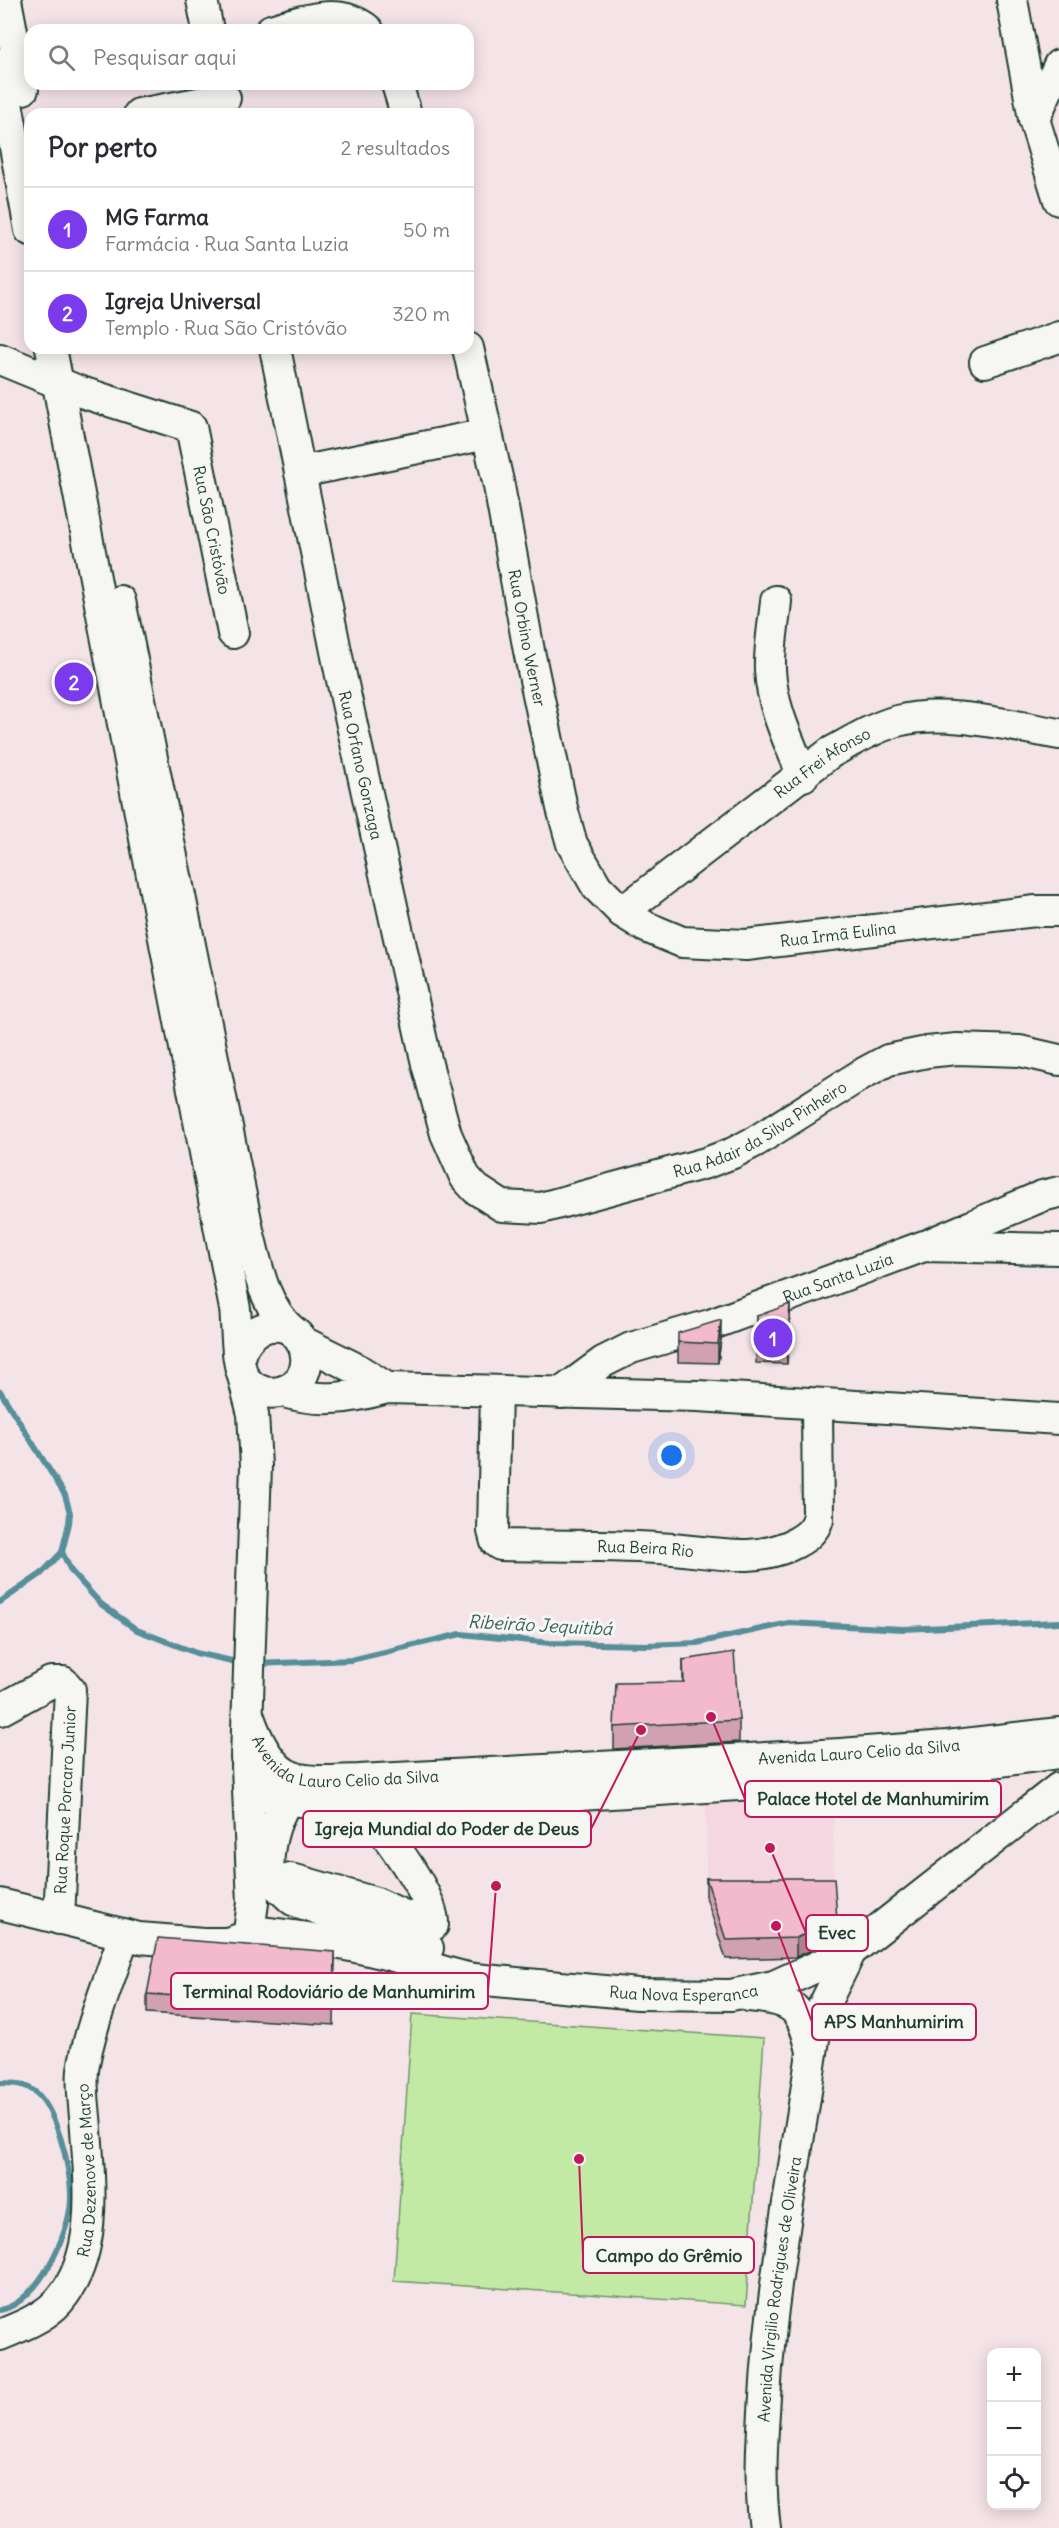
<!DOCTYPE html>
<html lang="pt">
<head>
<meta charset="utf-8">
<style>
	:root { --surface:#fff; --page:#f2f2f3; --text:#2b2b33; --muted:#7c7c81; --line:#e1e1e2; --accent:#7c3aed }
	body { margin:0; font-family:Delius,sans-serif; background:var(--page); color:var(--text) }
	.controls { position:absolute; right:18px; bottom:18px; display:grid; overflow:hidden; border-radius:12px; box-shadow:0 3px 15px #0003 }
	.controls button { width:54px; height:54px; display:grid; place-items:center; padding:0; border:0; border-bottom:2px solid var(--line); background:var(--surface); color:var(--text); font:30px sans-serif }
	.you { position:absolute; left:672px; top:1456px; width:21px; height:21px; margin:-15px; border:4px solid #fff; border-radius:50%; background:#1a73e8; box-shadow:0 0 0 9px #1a73e833 }
	.badge { display:grid; place-items:center; width:39px; height:39px; border-radius:50%; background:var(--accent); color:#fff; font-size:20px; font-weight:700 }
	.pin { position:absolute; translate:-50% -50%; border:3px solid #fff; box-shadow:0 2px 6px #0006 }
	.list { margin:0; padding:0; list-style:none }
	h2 { display:flex; justify-content:space-between; align-items:center; height:78px; margin:0; padding:0 24px; font-size:26px }
	h2 small { font-size:20px; font-weight:400; color:var(--muted) }
	.list li { display:grid; grid-template-columns:39px 1fr auto; gap:18px; align-items:center; box-sizing:border-box; height:84px; padding:0 24px; border-top:2px solid var(--line) }
	.list b { display:block; font-size:22px; white-space:nowrap }
	.list p { margin:0; font-size:20px; white-space:nowrap; color:var(--muted) }
	.list em { font-size:20px; font-style:normal; color:var(--muted) }
	.icon { flex:none; width:33px; height:33px; fill:none; stroke:currentColor; stroke-width:2; stroke-linecap:round; stroke-linejoin:round }
	.map { position:relative; flex:none; width:1059px; height:2528px; overflow:hidden }
	.search { position:absolute; background:var(--surface); box-shadow:0 3px 15px #0003; left:24px; top:24px; width:450px; height:66px; display:flex; align-items:center; gap:15px; box-sizing:border-box; padding:0 21px; border-radius:18px; color:var(--muted); font-size:22px }
	.panel { position:absolute; background:var(--surface); box-shadow:0 3px 15px #0003; left:24px; top:108px; width:450px; height:246px; border-radius:18px }
	.map>svg:first-child { display:block }
</style>
</head>
<body>
<div class="map">
<svg width="1059" height="2528" viewBox="0 0 1059 2528">
	<rect width="100%" height="100%" fill="#f5e4e7"/>
	<filter id="ink" filterUnits="userSpaceOnUse"><feTurbulence type="fractalNoise" baseFrequency=".0167" numOctaves="2"/><feDisplacementMap in="SourceGraphic" scale="12" xChannelSelector="R" yChannelSelector="G"/><feConvolveMatrix kernelMatrix="1 2 1 2 8 2 1 2 1" color-interpolation-filters="sRGB"/></filter>
	<g filter="url(#ink)">
		<path fill="#f4d7e0" d="M833 1789 834 1897H706V1799Z"/>
		<path fill="#c3eaa5" stroke="#71946c" stroke-width="1.5" d="M412 2014 764 2038 746 2305 394 2281Z"/>
		<g fill="none" stroke-linecap="round" stroke-linejoin="round">
			<g stroke="#568f99" stroke-width="6">
				<path d="M0 1391 65 1495 70 1513 69 1523 62 1552 71 1571 101 1604 137 1630 196 1653 241 1663"/>
				<path d="M0 1602 41 1574 62 1552"/>
				<path d="M257 1664 351 1660 461 1634 550 1643 646 1645 697 1643 789 1623 903 1629 1059 1622"/>
				<path d="M0 2083C11 2083 22 2083 31 2089 56 2103 72 2172 71 2199 70 2234 38 2303 0 2310"/>
			</g>
			<g stroke="#1f3d34" stroke-width="34">
				<g id="minor">
					<path d="M6 0 23 89"/>
					<path d="M202 0 208 30"/>
					<path d="M1012 0 1034 119 1059 200"/>
					<path d="M271 30C302 21 339 6 368 30"/>
					<path d="M0 64 30 230"/>
					<path d="M397 84 406 114"/>
					<path d="M139 114 225 98"/>
					<path d="M1034 119 1059 65"/>
					<path d="M51 348 235 1309C237 1325 236 1364 244 1377 263 1407 310 1391 306 1356 302 1315 249 1316 239 1358"/>
					<path id="s1" d="M275 348 340 671 427 1064 446 1134 465 1177 476 1189 502 1206 541 1208 706 1163 733 1153 756 1141 862 1074 888 1060 927 1052 957 1049 1020 1051 1059 1060"/>
					<path id="s2" d="M468 348 499 486 529 651 562 808 572 844 597 887 622 912 646 927 682 942 746 945 1036 911H1059"/>
					<path id="s3" d="M0 359 78 391 191 427 233 633"/>
					<path d="M985 362 1059 337"/>
					<path d="M300 472 487 434"/>
					<path d="M120 601 248 1230C257 1267 264 1306 293 1332"/>
					<path d="M776 601C774 623 769 648 770 670 772 708 789 741 803 776"/>
					<path id="s4" d="M622 912 830 753C852 741 873 728 897 721 945 708 1011 726 1059 734"/>
					<path d="M932 1243 1042 1196 1059 1192"/>
					<path d="M301 1341 357 1369 387 1388"/>
					<path d="M243 1376 253 1414 256 1466 246 1758C253 1774 257 1792 274 1800L413 1805 484 1801 899 1775 1059 1753"/>
					<path id="s5" d="M496 1391 493 1531 496 1542 500 1545C552 1546 605 1545 657 1548 687 1549 718 1556 748 1555 771 1554 811 1544 818 1519L817 1405"/>
					<path d="M284 1392C321 1403 351 1398 387 1388L698 1396 1059 1419"/>
					<path id="s6" d="M561 1393 603 1362 631 1348 710 1325 924 1246 1059 1249"/>
					<path d="M0 1710 51 1682H63L70 1690 59 1919"/>
					<path id="s7" d="M249 1717C256 1738 271 1770 293 1777 313 1784 339 1780 359 1780L840 1754 947 1746 1059 1733"/>
					<path d="M269 1878C266 1843 276 1814 296 1786"/>
					<path d="M271 1880 293 1900 428 1948"/>
					<path d="M280 1886 290 1879 299 1881 376 1903 429 1927 433 1925C435 1894 380 1827 361 1802"/>
					<path d="M0 1904 139 1938 203 1943H227L243 1938 249 1931 253 1903 247 1767"/>
					<path id="s8" d="M249 1931C303 1936 356 1945 408 1960 430 1967 450 1975 474 1979L638 1994 731 1995 774 1986 851 1951 1059 1788"/>
					<path d="M749 1996C795 2000 801 2007 812 2051"/>
					<path id="s9" d="M0 2335C20 2327 45 2317 59 2301 98 2256 90 2185 86 2130 85 2110 81 2089 83 2070 89 2028 111 1977 124 1935"/>
					<path id="s10" d="M765 2528C759 2484 762 2441 765 2397 772 2274 798 2154 815 2032L820 2013 851 1951"/>
				</g>
			</g>
			<use href="#minor" stroke="#f6f6f2" stroke-width="30"/>
		</g>
		<g fill="#d1a0b1" stroke="#1f3d34" stroke-width="1.5">
			<path d="M790 1314 787 1364 756 1363 757 1316Z"/>
			<path d="M721 1339 718 1363 678 1362V1342Z"/>
			<path d="M683 1660 739 1720V1742L614 1749V1727L683 1682Z"/>
			<path d="M706 1878 837 1939 796 1957 726 1959 706 1897Z"/>
			<path d="M335 1952 334 2025 147 2013V1994Z"/>
		</g>
		<g fill="#aa8290" stroke="#1f3d34" stroke-width="1.5">
			<path d="M790 1304V1314L787 1364V1354Z"/>
			<path d="M721 1320V1339L718 1363V1344Z"/>
			<path d="M837 1919V1939L796 1957V1938Z"/>
		</g>
		<g fill="#f3bace" stroke="#1f3d34" stroke-width="1.5">
			<path d="M790 1304 787 1354 756 1353 757 1316Z"/>
			<path d="M721 1320 718 1344 678 1342V1333Z"/>
			<path d="M734 1652 739 1720 614 1727 616 1683 684 1682 683 1660Z"/>
			<path d="M706 1878H834L837 1919 796 1938 726 1940Z"/>
			<path d="M158 1938 335 1952 334 2006 147 1994Z"/>
		</g>
	</g>
	<g text-anchor="middle" dominant-baseline="central" stroke-width="6" stroke-linejoin="round" paint-order="stroke">
		<g font-size="16" fill="#1f3d34" stroke="#f6f6f2">
			<text stroke="none"><textPath href="#s3" startOffset="308">Rua São Cristóvão</textPath></text>
			<text stroke="none"><textPath href="#s2" startOffset="296">Rua Orbino Werner</textPath></text>
			<text stroke="none"><textPath href="#s1" startOffset="426">Rua Orfano Gonzaga</textPath></text>
			<text stroke="none"><textPath href="#s4" startOffset="250">Rua Frei Afonso</textPath></text>
			<text stroke="none"><textPath href="#s2" startOffset="816">Rua Irmã Eulina</textPath></text>
			<text stroke="none"><textPath href="#s1" startOffset="1172">Rua Adair da Silva Pinheiro</textPath></text>
			<text stroke="none"><textPath href="#s6" startOffset="302">Rua Santa Luzia</textPath></text>
			<text stroke="none"><textPath href="#s5" startOffset="302">Rua Beira Rio</textPath></text>
			<text stroke="none"><textPath href="#s7" startOffset="122">Avenida Lauro Celio da Silva</textPath></text>
			<text stroke="none"><textPath href="#s7" startOffset="644">Avenida Lauro Celio da Silva</textPath></text>
			<text transform="translate(65 1800) rotate(-87)">Rua Roque Porcaro Junior</text>
			<text stroke="none"><textPath href="#s8" startOffset="441">Rua Nova Esperanca</textPath></text>
			<text stroke="none"><textPath href="#s9" startOffset="206">Rua Dezenove de Março</textPath></text>
			<text stroke="none"><textPath href="#s10" startOffset="240">Avenida Virgilio Rodrigues de Oliveira</textPath></text>
		</g>
		<g font-size="18" font-style="italic" fill="#365f5e" stroke="#f6f6f2">
			<text transform="translate(540 1625) rotate(3)">Ribeirão Jequitibá</text>
		</g>
	</g>
	<path fill="none" stroke="#c2185b" stroke-width="2" d="M711 1717L745 1799M641 1730L591 1829M770 1848L806 1933M496 1886L488 1991M776 1926L812 2022M579 2159L583 2255"/>
	<g fill="#c2185b" stroke="#f6f6f2" stroke-width="2">
		<circle cx="711" cy="1717" r="6"/>
		<circle cx="641" cy="1730" r="6"/>
		<circle cx="770" cy="1848" r="6"/>
		<circle cx="496" cy="1886" r="6"/>
		<circle cx="776" cy="1926" r="6"/>
		<circle cx="579" cy="2159" r="6"/>
	</g>
	<g fill="#f6f6f2" stroke="#c2185b" stroke-width="2">
		<rect x="745" y="1781" width="256" height="36" rx="6"/>
		<rect x="303" y="1811" width="288" height="36" rx="6"/>
		<rect x="806" y="1915" width="62" height="36" rx="6"/>
		<rect x="171" y="1973" width="317" height="36" rx="6"/>
		<rect x="812" y="2004" width="164" height="36" rx="6"/>
		<rect x="583" y="2237" width="171" height="36" rx="6"/>
	</g>
	<g font-size="18" text-anchor="middle" font-weight="bold" fill="#1f3d34">
		<text x="873" y="1805">Palace Hotel de Manhumirim</text>
		<text x="447" y="1835">Igreja Mundial do Poder de Deus</text>
		<text x="837" y="1939">Evec</text>
		<text x="329" y="1998">Terminal Rodoviário de Manhumirim</text>
		<text x="894" y="2028">APS Manhumirim</text>
		<text x="669" y="2262">Campo do Grêmio</text>
	</g>
</svg>
<div class="controls">
<button>+</button>
<button>−</button>
<button><svg class="icon" aria-label="locate" viewBox="0 0 24 24"><circle cx="12" cy="12" r="6"/><path d="M12 2v4M12 18v4M2 12h4M18 12h4"/></svg></button>
</div>
<div class="you"></div>
<div class="pin badge" style="left:773px;top:1338px">1</div>
<div class="pin badge" style="left:74px;top:682px">2</div>
<div class="search"><svg class="icon" aria-label="search" viewBox="0 0 24 24"><circle cx="10" cy="10" r="6"/><path d="M15 15l6 6"/></svg>Pesquisar aqui</div>
<section class="panel">
<h2>Por perto<small>2 resultados</small></h2>
<ul class="list">
<li><span class="badge">1</span><div><b>MG Farma</b><p>Farmácia · Rua Santa Luzia</p></div><em>50 m</em></li>
<li><span class="badge">2</span><div><b>Igreja Universal</b><p>Templo · Rua São Cristóvão</p></div><em>320 m</em></li>
</ul>
</section>
</div>
</body>
</html>
